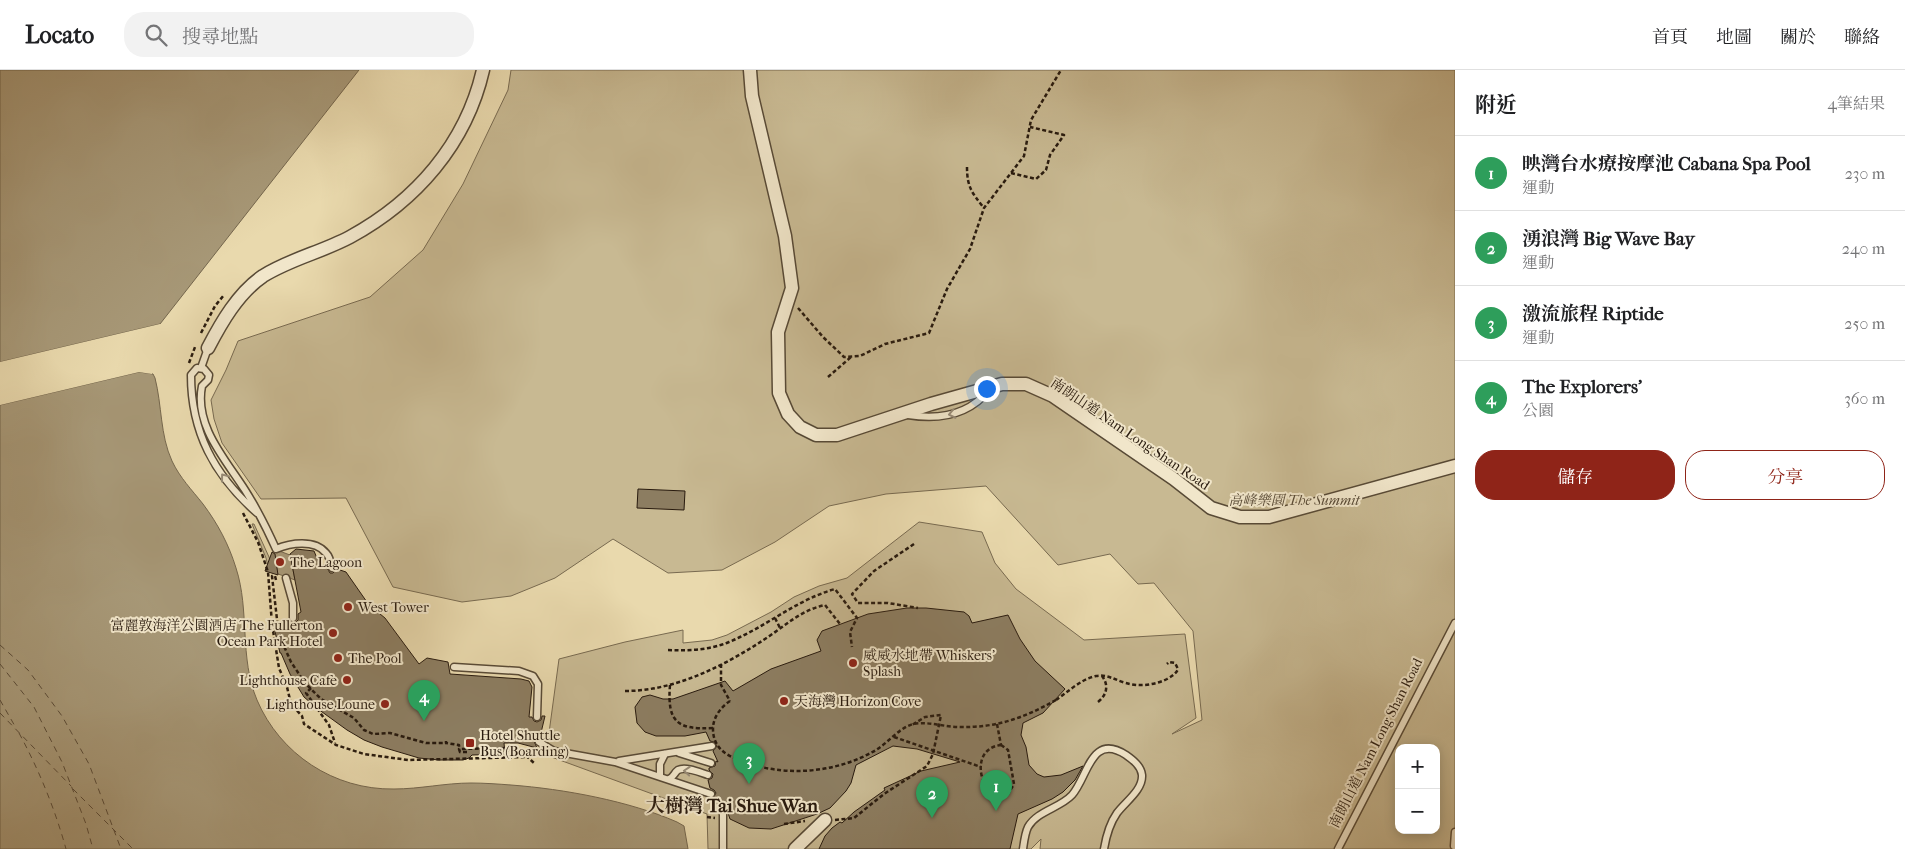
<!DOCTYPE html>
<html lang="zh-TW">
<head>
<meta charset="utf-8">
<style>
	:root { --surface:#fff; --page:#f2f2f2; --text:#202124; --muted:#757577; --line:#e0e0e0; --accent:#8f2418 }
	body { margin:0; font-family:"IM FELL French Canon","Noto Serif TC",serif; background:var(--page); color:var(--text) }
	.controls { position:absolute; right:15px; bottom:15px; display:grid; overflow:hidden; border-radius:10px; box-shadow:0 2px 12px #0003 }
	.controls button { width:45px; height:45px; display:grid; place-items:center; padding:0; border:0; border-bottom:1px solid var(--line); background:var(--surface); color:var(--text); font:25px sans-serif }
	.you { position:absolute; left:986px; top:318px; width:18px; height:18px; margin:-12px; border:4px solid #fff; border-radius:50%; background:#1a73e8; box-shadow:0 0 0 8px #1a73e833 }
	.badge { display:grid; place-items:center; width:32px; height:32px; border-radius:50%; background:var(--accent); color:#fff; font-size:16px; font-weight:700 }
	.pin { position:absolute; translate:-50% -41px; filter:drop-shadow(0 1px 2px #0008) }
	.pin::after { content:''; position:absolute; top:26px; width:18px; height:15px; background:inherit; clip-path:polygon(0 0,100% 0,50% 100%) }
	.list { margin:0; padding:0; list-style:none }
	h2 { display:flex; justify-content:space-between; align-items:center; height:65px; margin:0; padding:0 20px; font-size:21px }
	h2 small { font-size:16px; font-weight:400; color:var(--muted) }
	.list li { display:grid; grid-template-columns:32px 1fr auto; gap:15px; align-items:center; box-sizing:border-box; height:75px; padding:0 20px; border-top:1px solid var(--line) }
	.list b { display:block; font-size:19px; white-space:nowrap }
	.list p { margin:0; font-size:16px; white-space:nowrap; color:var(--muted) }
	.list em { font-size:16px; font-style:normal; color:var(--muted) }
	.actions { display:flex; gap:10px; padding:15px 20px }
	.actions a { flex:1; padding:11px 0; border:1px solid var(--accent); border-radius:20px; text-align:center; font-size:18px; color:var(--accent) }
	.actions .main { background:var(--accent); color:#fff }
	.icon { flex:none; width:28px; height:28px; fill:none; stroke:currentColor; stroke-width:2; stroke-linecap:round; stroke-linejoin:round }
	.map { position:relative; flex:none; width:1455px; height:779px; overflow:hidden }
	header { display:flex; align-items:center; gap:30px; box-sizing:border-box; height:70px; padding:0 25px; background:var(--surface); border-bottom:1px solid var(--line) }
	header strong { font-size:24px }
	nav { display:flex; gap:28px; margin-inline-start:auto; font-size:18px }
	.search { width:350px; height:45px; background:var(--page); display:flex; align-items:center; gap:12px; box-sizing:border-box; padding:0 18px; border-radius:20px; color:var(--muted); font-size:19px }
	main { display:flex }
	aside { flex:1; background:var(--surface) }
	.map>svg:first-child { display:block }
</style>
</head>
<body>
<header>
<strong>Locato</strong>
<div class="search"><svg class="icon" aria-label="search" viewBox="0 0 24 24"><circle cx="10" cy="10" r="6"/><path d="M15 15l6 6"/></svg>搜尋地點</div>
<nav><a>首頁</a><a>地圖</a><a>關於</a><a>聯絡</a></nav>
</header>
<main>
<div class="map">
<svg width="1455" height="779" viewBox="0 0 1455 779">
	<rect width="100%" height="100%" fill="#e9d9ad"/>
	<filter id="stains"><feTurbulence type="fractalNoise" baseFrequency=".004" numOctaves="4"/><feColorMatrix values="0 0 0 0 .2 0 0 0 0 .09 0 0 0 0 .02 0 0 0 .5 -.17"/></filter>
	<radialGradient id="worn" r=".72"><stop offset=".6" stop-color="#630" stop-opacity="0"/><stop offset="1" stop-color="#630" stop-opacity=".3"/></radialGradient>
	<g fill="#c8b992" stroke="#786a50" fill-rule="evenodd">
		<path d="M511 0H1455V779H1040L1041 769 1031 779H708L707 744 546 685 559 589 625 572 683 560V573L712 570 727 565 771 542 794 527 819 516 847 508 919 452 982 462 995 493 1016 519 1084 570 1185 564 1196 648 1172 664 1202 650 1193 561 1154 513 1138 514 1110 484 1058 495 986 416 886 424 829 436 775 472 722 500 668 503 613 469 555 508 511 526 462 532 393 517 346 428 261 429 222 373 214 349 211 330 226 300 238 271 370 227 423 180 463 114 508 20ZM1399 678H1436V760H1399Z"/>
		<path d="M252 454H254L269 487 273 500 269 501 266 488Z"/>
	</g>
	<g fill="#a79877" stroke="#74664d">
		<path d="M0 0H359L160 254 0 292Z"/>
		<path d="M139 302 153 304 155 308C162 335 160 365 172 391 180 408 192 420 203 434 218 454 229 475 236 498 250 541 239 587 257 630 280 684 334 720 394 719 420 719 445 713 471 713 484 713 498 714 511 715 564 719 629 731 677 752L684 756 688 779H0V335Z"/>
		<path d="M274 479 290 485 295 510 267 500Z"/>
	</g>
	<g fill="#e9d9ad">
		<path d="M160 254V257L0 295V292Z"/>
		<path d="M138 300 152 301V304L139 302 0 335V333Z"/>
	</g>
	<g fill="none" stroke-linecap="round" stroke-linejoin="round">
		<g stroke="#5b4c38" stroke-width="1" stroke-dasharray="6 5" stroke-linecap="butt">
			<path d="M0 575 28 600 62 646 89 694 121 779"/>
			<path d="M0 594 34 637 62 692 86 754 93 779"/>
			<path d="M0 630 16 658"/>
			<path d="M0 643 71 716"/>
			<path d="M19 663C39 700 55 739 66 779"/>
			<path d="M73 719 133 779"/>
		</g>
	</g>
	<g fill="#8c7d61" stroke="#281a0e">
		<path d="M638 419 685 421 684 440 637 438Z"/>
		<path d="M296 479 314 481 319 493 326 496 330 503H333L337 499 346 502 369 535 385 548 419 594 427 588 448 592 450 604 521 609 529 611 532 617 529 647H532L534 651 537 652 541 650 542 646H545L540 667 536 668 534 671 537 678 518 673H504L505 684 472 685 469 688 463 690H439L419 688 382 677 364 670 347 660 318 639 304 627 290 604 281 583H280L273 553 283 552 284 555 289 551 295 553 298 550V544L301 542 290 484Z"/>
		<path d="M272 482 275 484 278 505 265 501Z"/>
		<path d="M907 538H926L964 542 969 546 972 553 1008 545 1020 569 1035 591 1065 619 1043 643 1023 653 1021 665 1026 677 1029 695 1037 704 1044 707 1061 705 1083 696 1075 710 1063 722 1052 729 1018 744 1010 779H819L825 766 832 758 840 752 842 753 854 742 885 720 884 718 921 701 960 692 917 679 893 676 856 695 851 713 846 721 830 738 817 744 771 759 749 758 730 749 727 740 723 738 720 739 713 728 716 723 714 720 710 718 708 710 712 708 713 704 709 700V698L715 696 716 691 718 692 713 681 717 676 714 672 710 671 706 662 685 666H656L645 662 637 653 635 637 642 627 650 625 663 629H673L725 611 733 621 771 599 821 581 817 570 822 561 868 544Z"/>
	</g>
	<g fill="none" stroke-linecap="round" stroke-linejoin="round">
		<g stroke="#584a36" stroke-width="9">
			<g id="lane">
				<path d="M201 298 208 278"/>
				<path d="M908 345C939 350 968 346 989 320"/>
				<path d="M257 443C214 405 191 362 191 305L197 298 204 299 209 305 208 310 202 316C194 356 226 390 245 420 257 439 267 459 276 479 290 473 315 469 326 483 330 487 331 493 332 498"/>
				<path d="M286 508 293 533V548"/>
				<path d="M454 597 519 601 533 606 538 614 537 647"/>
				<path d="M539 672 554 681 615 692 711 724"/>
				<path d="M679 683 711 693"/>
				<path d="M619 691 712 676"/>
				<path d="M660 706V694L665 684"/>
				<path d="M669 709C674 707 674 703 678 700 686 696 701 703 708 705"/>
				<path d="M1454 776 1455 762"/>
				<path d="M723 779V743"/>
				<path d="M1023 779C1024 772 1025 763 1028 757 1037 741 1060 738 1072 725 1088 707 1091 662 1126 685 1133 690 1141 696 1142 705 1143 720 1125 732 1117 743 1110 753 1106 767 1104 779"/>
				<path d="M1338 779 1455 553"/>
			</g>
		</g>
		<g stroke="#584a36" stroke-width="15">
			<g id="street">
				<path d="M750 0 752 26 785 166 792 218 778 262 779 323 788 344 800 357 816 365H837L931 334 1002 314H1026L1053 326 1174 409 1211 438 1240 447H1269L1455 396"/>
				<path d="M208 278C221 253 238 223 263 206 290 189 322 182 350 167 416 131 466 74 483 0"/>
				<path d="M795 779 825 750"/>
			</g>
		</g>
		<g stroke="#281a0e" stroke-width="2.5" stroke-dasharray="4 2.5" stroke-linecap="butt">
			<path d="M967 97C967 117 972 123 984 138"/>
			<path d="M1011 103 1036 109 1046 100 1050 85 1064 65 1030 57"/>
			<path d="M798 238 823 267 844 287 860 286 885 274 929 263 947 219 970 179 984 138 1024 86 1031 50 1061 0"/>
			<path d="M201 263 215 236 224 225"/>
			<path d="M189 293 195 277"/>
			<path d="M828 307 851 287"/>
			<path d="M243 443 258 472 268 502 272 554 279 598 287 617 291 634 302 646 304 654 336 675 364 684 408 690 529 687"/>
			<path d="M914 474 874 501 852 524 858 533H888L918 538"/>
			<path d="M276 510 275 506H272L278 558H282L281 552"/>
			<path d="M775 548 780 558"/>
			<path d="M280 558 283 574 291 592 305 613 321 629 354 648 364 660 373 664 390 663 426 673H446"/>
			<path d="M668 580C689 581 710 580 729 572 766 557 796 530 835 519L857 548 850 562 852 577"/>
			<path d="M721 594V615L730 631"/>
			<path d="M670 615C667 652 677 660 713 658"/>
			<path d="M311 618 306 623 329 655 335 673"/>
			<path d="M625 621C675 621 724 596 765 569 785 556 801 540 825 535L840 554"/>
			<path d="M1056 630C1068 622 1081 609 1096 606 1107 604 1115 610 1126 613 1139 617 1155 615 1167 609 1172 606 1176 604 1178 599L1175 593 1169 592 1167 594"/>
			<path d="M1098 632C1107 625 1109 615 1102 606"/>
			<path d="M997 654 1001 675"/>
			<path d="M446 671V673L459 675V679"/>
			<path d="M1001 675 1008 680 1014 714 1008 724C983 736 965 679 1001 675Z"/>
			<path d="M508 679 523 683 534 693"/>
			<path d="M467 682H460L459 679 508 678V681H505"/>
			<path d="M707 747 715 748"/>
			<path d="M835 750 854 748 884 724 927 696 933 684 941 645 925 647 912 655"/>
			<path d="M784 754 805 751"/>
		</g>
		<use href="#lane" stroke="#f1e6ca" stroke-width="6"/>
		<use href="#street" stroke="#f1e6ca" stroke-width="12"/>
		<g stroke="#281a0e" stroke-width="2.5" stroke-dasharray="4 2.5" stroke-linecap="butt">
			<path d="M730 631C721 637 713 647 713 659 713 677 725 685 741 691 784 707 835 704 876 680 889 672 899 658 913 654 928 651 944 657 959 657 996 658 1024 648 1056 630"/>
			<path d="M894 667 981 697"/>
		</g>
	</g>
	<defs><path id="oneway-chevron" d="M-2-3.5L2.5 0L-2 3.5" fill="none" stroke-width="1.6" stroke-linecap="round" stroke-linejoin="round" transform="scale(1.25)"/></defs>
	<g stroke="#978a75">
		<use href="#oneway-chevron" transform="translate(952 344) rotate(168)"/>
		<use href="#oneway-chevron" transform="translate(224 407) rotate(-127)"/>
		<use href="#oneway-chevron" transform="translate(687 701) rotate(-176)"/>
	</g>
	<g fill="#8f2418" stroke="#f1e6ca" stroke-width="2">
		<circle cx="280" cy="492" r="5"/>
		<circle cx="348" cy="537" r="5"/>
		<circle cx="333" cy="563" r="5"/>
		<circle cx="338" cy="588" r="5"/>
		<circle cx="853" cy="593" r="5"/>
		<circle cx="347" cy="610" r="5"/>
		<circle cx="784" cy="631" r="5"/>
		<circle cx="385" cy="634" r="5"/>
		<rect x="465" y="668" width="10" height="10" rx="2.5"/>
	</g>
	<g text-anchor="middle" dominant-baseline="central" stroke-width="4" stroke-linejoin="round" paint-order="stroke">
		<g font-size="14" fill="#281a0e" stroke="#f1e6ca">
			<text transform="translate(1130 364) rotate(34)">南朗山道 Nam Long Shan Road</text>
			<text transform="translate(1376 673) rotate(-63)">南朗山道 Nam Long Shan Road</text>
		</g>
		<g font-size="14" font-style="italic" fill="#584a36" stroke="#f1e6ca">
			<text x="1294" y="430">高峰樂園 The Summit</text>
		</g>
		<g font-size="14" fill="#281a0e" stroke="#f1e6ca" text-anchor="start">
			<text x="290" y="492">The Lagoon</text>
			<text x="358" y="537">West Tower</text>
			<text x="323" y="555" text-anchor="end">富麗敦海洋公園酒店 The Fullerton<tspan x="323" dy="16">Ocean Park Hotel</tspan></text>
			<text x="863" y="585">威威水地帶 Whiskers'<tspan x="863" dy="16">Splash</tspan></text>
			<text x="348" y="588">The Pool</text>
			<text x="337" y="610" text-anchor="end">Lighthouse Cafe</text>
			<text x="794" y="631">天海灣 Horizon Cove</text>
			<text x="375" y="634" text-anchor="end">Lighthouse Loune</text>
			<text x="480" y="665">Hotel Shuttle<tspan x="480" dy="16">Bus (Boarding)</tspan></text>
		</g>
		<g font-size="19" font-weight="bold" fill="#281a0e" stroke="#f1e6ca">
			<text x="732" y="736">大樹灣 Tai Shue Wan</text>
		</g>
	</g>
	<rect width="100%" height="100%" filter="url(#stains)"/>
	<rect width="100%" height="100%" fill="url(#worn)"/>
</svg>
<div class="controls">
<button>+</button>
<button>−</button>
</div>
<div class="you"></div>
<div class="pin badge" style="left:996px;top:741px;background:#2e9e5b">1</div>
<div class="pin badge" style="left:932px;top:748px;background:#2e9e5b">2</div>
<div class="pin badge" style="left:749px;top:714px;background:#2e9e5b">3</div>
<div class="pin badge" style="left:424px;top:651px;background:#2e9e5b">4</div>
</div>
<aside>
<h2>附近<small>4筆結果</small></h2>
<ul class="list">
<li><span class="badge" style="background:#2e9e5b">1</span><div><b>映灣台水療按摩池 Cabana Spa Pool</b><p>運動</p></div><em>230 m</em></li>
<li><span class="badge" style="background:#2e9e5b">2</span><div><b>湧浪灣 Big Wave Bay</b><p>運動</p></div><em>240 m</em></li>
<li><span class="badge" style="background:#2e9e5b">3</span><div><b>激流旅程 Riptide</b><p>運動</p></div><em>250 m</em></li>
<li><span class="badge" style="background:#2e9e5b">4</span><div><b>The Explorers'</b><p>公園</p></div><em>360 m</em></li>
</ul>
<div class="actions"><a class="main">儲存</a><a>分享</a></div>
</aside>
</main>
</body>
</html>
